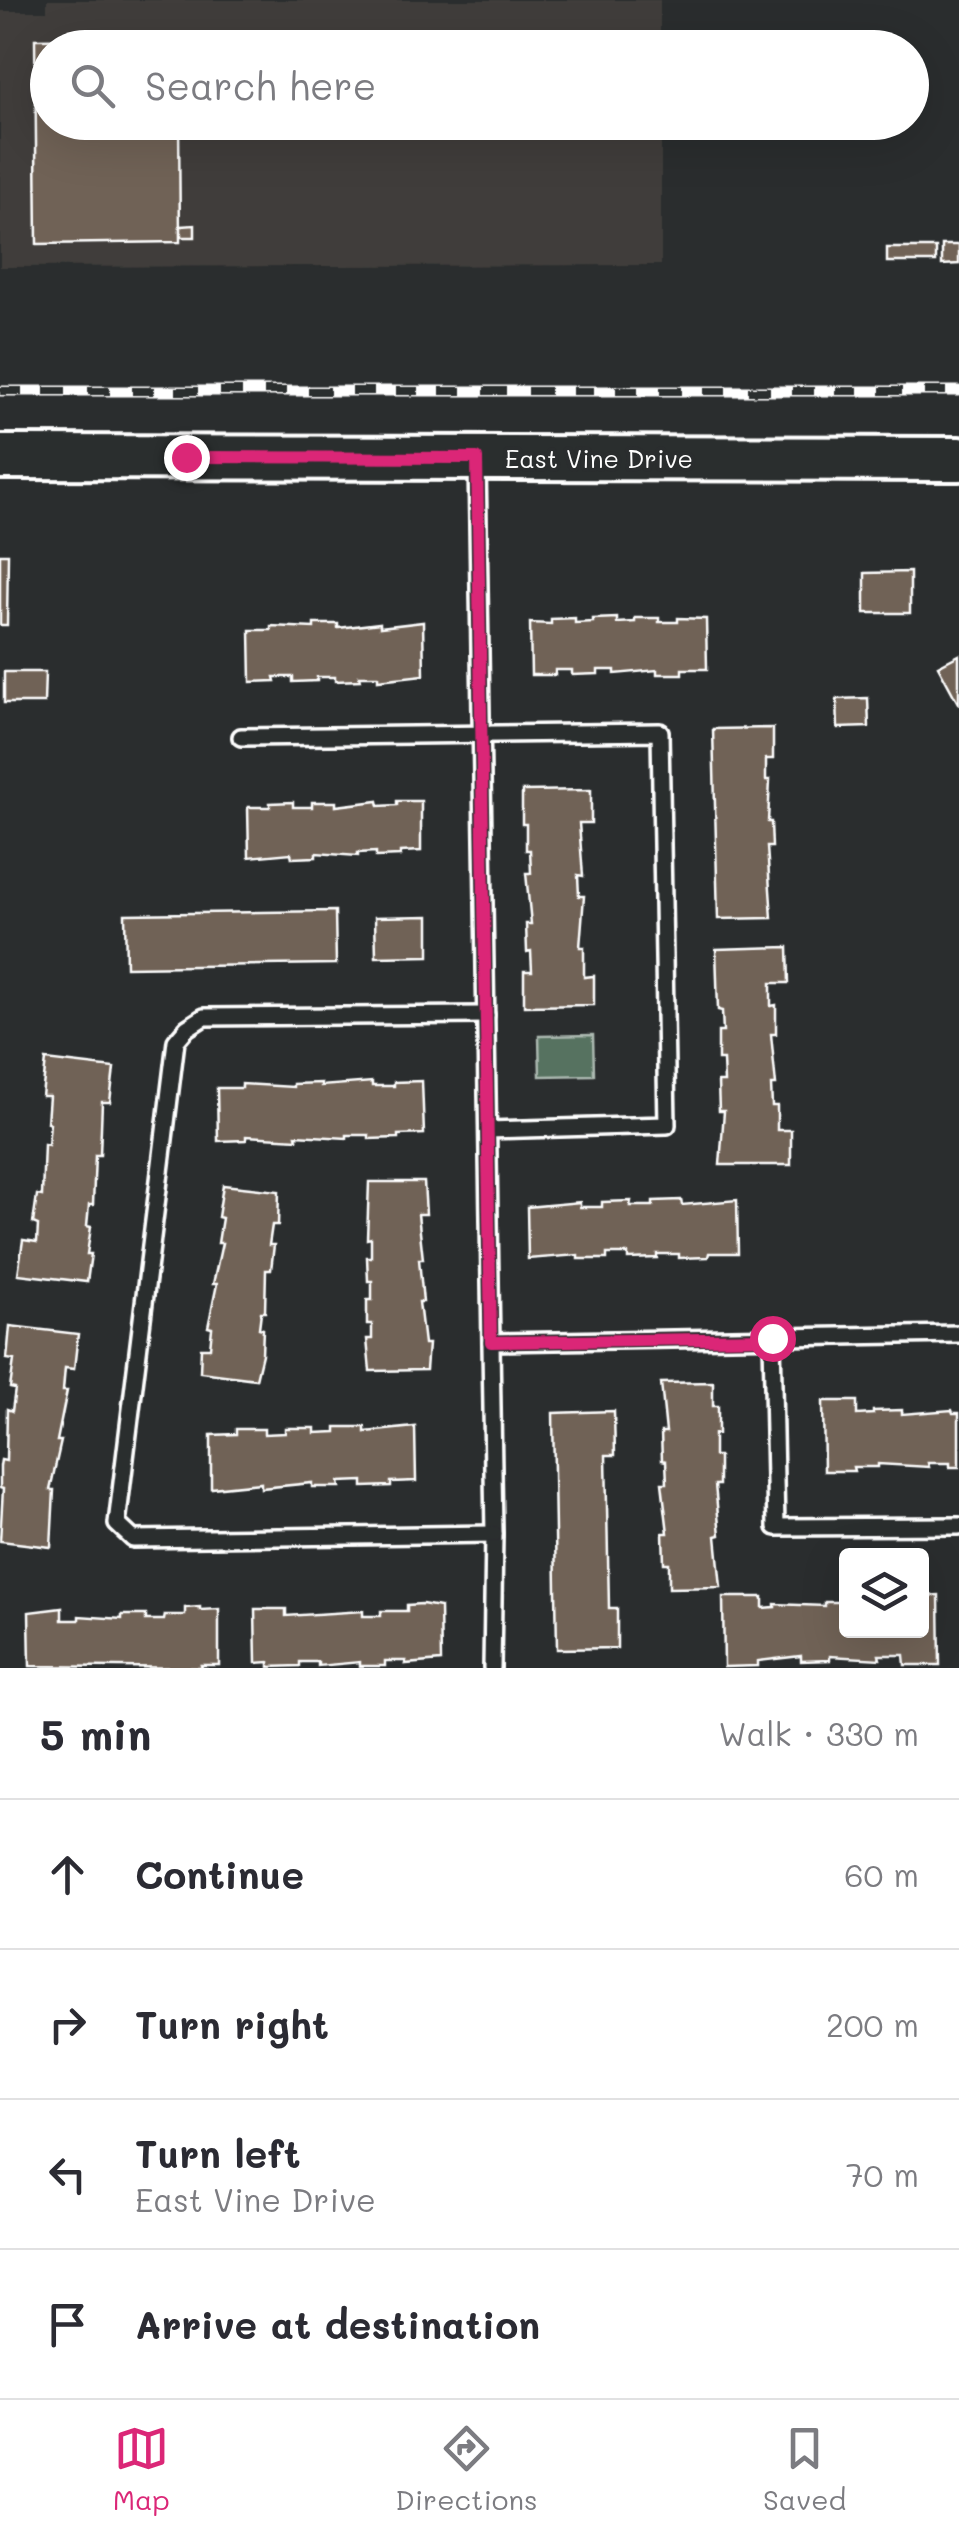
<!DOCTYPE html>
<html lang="en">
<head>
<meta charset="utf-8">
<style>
	:root { --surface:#fff; --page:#f7f7f7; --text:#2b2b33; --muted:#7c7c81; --line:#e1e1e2; --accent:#db2777 }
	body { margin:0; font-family:Mali,sans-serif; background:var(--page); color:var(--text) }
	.controls { position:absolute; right:30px; bottom:30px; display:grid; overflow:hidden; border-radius:10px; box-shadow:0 10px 40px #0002 }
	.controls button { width:90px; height:90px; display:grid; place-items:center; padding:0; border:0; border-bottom:2px solid var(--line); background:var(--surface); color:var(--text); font:50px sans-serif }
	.stop { position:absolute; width:30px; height:30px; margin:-22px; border:8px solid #db2777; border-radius:50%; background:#fff }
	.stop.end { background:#db2777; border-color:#fff; box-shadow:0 2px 10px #0008 }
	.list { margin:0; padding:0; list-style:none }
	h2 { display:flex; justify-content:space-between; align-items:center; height:130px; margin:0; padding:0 40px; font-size:42px }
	h2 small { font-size:32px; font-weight:400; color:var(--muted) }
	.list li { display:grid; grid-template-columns:65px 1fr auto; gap:30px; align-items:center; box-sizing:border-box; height:150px; padding:0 40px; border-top:2px solid var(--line) }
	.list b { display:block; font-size:38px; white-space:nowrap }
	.list p { margin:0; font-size:32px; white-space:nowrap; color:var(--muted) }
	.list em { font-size:32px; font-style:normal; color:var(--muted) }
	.icon { flex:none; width:55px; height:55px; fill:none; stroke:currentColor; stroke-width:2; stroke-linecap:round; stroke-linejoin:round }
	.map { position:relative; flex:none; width:959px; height:1668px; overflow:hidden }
	.search { position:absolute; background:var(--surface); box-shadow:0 10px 40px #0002; left:30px; right:30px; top:30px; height:110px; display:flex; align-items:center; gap:25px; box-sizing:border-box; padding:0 35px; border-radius:55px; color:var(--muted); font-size:38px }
	.sheet { height:730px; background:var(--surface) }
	nav { display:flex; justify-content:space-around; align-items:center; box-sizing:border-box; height:140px; border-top:2px solid var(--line); background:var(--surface); font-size:28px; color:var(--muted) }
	nav a { display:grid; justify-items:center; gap:5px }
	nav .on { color:var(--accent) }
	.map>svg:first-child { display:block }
</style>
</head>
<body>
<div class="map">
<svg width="959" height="1668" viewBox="0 0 959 1668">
	<rect width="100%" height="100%" fill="#2a2d2e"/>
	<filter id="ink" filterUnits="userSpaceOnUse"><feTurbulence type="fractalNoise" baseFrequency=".01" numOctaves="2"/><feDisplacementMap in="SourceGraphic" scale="20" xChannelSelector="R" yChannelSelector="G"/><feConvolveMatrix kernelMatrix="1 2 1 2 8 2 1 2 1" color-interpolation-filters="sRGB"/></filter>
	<g filter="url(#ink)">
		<path fill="#3f3d3a" d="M47 0H660V47L48 48V122L661 123V265L0 267V11H47Z"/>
		<path fill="#577260" stroke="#abb8b0" stroke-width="2.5" d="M593 1035 594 1075 540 1076 539 1036Z"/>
		<g fill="#706256" stroke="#fff" stroke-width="2.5">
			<path d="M178 37V48H48V122H179L180 242 37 244 35 39Z"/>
			<path d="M195 225V237H181V226Z"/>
			<path d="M942 245H959V264L942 265Z"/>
			<rect x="887" y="248" width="49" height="14"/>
			<path d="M0 554H8L7 625H0Z"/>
			<path d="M910 572V613H865V573Z"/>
			<path d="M575 618V623L593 622V619L617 618V623L635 622V618H659V622H678V618L706 619 707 669H682V674H657V670L615 674V670H598V674L572 675V670H555V675H531L530 623 551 624V619Z"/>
			<path d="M423 622 424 675 378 680V676H359L360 680 335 681V677H317V681L293 682V677H274L275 681 251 682 250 630H271V626L314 628V624H338V628L380 623V627Z"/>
			<path d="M959 655V705L938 666Z"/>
			<path d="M4 672H45L44 703H4Z"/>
			<path d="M868 698 869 727 838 728 837 699Z"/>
			<path d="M773 728V759H766V780H770L768 822H771L772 847H767L772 918 718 919 713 729Z"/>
			<path d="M591 790V823H579L583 876 578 875 579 896H584L580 947H584V977L594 976V1005L524 1006V971H532L531 951 527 952 526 924H531L526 873H531L530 850H526V824H522V791Z"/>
			<path d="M378 801 379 806 397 805V801H421V851L400 852V856L376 857V852L358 853V856L316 853V857L292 858 291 853 249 857 248 807H270V803L293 802V807H312V802H336V806Z"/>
			<path d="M335 911 336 964 126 967 125 914Z"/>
			<path d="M429 916V956L376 957 375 917Z"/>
			<path d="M788 947 789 983H771V1006L776 1005V1034H771L776 1085H771L772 1106H777V1130H791V1165H720L724 1111H719L718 1082H724L723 1060H718V1032H723L722 1011 718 1010 716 949Z"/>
			<path d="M46 1060 114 1068 110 1102H102L100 1155H95L93 1205H89L87 1226 91 1227 87 1254H91L87 1282 18 1274 23 1240 37 1242 38 1225 33 1223 37 1195 42 1196 44 1144 48 1145 50 1123 47 1122 49 1096H42Z"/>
			<path d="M422 1081 424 1134 398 1135V1138L369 1139V1135H347V1138L296 1135 297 1139 246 1136V1140L218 1141 217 1088H242V1084L293 1087V1084L321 1083V1086L372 1082V1086H394V1082Z"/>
			<path d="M369 1182H424L426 1214H418L423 1259H419L423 1302H419L424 1344H428L426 1370 370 1371 367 1339H372V1324H367V1300H372V1281H368L367 1257H371V1238L367 1239Z"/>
			<path d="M223 1185 279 1191 278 1225H272L269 1245H274L271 1270H266L265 1312H261L259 1328 263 1329 262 1354 256 1379 200 1372 201 1348H210L212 1328 208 1327 217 1284H213L222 1243H218L222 1218 218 1217Z"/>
			<path d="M681 1200 682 1205 737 1200 738 1253H709L708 1257 679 1258V1254H657V1258L628 1259V1254H607V1259H578V1255L528 1259 527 1207 580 1202V1207H602V1202L631 1201 630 1206H653V1201Z"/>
			<path d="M10 1326 78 1334 74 1369 65 1368 63 1391H67L57 1441H61L50 1490H54L51 1547 0 1541 3 1489 0 1488V1466L1 1460 6 1461 7 1409 12 1411 15 1389 10 1388 14 1360 7 1359Z"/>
			<path d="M713 1382V1406H718V1434H714V1456H719V1485H715L720 1535 716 1536 721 1587 669 1588V1563H664L663 1533H668L662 1483H667L666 1461 662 1460 661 1432H666L661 1383Z"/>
			<path d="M823 1401H857V1415L873 1414V1411L902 1410V1414L952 1410 953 1413H959V1467H950V1463H928L929 1467 878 1464V1467H853L854 1471H824Z"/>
			<path d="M614 1411 615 1455H606L609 1608H617V1648L557 1649 553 1413Z"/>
			<path d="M336 1427H365V1432L415 1427 416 1481 391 1482V1486L363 1487V1481L339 1482 340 1487H312V1483L261 1488V1483L211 1488V1435L236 1434V1429H264V1434L285 1433V1428H315V1433L336 1432Z"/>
			<path d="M939 1595 940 1665H905L904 1655H879L880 1659 830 1656V1660L801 1661V1656L758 1661V1666L724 1667 723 1597H763V1608L775 1607V1604L825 1606V1602H846V1630H922V1596Z"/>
			<path d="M422 1604 440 1607 441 1661 405 1664 406 1661H385V1666H360V1662L318 1666V1662H300V1666L269 1667V1662L256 1663 255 1609H286V1616L363 1611V1616H381V1611H407V1605Z"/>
			<path d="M200 1607V1610L219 1609V1665H201L202 1668 30 1666 29 1612 62 1608V1620H79V1616L122 1619V1615H146V1620H164L165 1615H185V1608Z"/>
		</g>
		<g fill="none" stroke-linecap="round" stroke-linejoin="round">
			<g stroke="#fff" stroke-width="22">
				<g id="lane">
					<path d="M477 462 494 1534 492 1668"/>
					<path d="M241 737 660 732 667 1125 488 1130"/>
					<path d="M486 1015 204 1017 187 1028 176 1041 117 1524 133 1539 494 1534"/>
					<path d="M772 1338 776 1527 959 1526"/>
					<path d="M491 1342 959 1334"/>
				</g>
			</g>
			<g stroke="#fff" stroke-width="50">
				<path id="secondary" d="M0 457 959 459"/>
			</g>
			<use href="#lane" stroke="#2a2d2e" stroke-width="15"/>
			<use href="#secondary" stroke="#2a2d2e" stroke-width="42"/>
			<g stroke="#fff" stroke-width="11">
				<path id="rail" d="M0 391H959"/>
			</g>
			<use href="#rail" stroke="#2a2d2e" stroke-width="8" stroke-dasharray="22" stroke-linecap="butt"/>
		</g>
	</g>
	<g fill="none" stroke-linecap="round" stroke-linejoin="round" filter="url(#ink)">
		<path stroke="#db2777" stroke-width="12" d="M186 457 477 458 491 1342 772 1338"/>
	</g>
	<g text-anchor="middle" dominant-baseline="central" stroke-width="8" stroke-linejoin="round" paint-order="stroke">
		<g font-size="25" fill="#fff" stroke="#2a2d2e">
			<text x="599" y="458">East Vine Drive</text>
		</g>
	</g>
</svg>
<div class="controls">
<button><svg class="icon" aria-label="layers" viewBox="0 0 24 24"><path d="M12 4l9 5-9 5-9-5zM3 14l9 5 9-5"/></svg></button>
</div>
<div class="stop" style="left:772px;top:1338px"></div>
<div class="stop end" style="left:186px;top:457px"></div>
<div class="search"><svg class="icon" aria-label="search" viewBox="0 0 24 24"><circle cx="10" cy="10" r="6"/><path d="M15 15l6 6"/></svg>Search here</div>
</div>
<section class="sheet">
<h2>5 min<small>Walk · 330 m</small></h2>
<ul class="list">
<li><svg class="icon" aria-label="ahead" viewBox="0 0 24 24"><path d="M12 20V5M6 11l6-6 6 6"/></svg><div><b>Continue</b></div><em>60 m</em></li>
<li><svg class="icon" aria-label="right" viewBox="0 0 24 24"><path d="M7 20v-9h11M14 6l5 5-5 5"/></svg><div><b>Turn right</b></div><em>200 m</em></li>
<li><svg class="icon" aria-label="left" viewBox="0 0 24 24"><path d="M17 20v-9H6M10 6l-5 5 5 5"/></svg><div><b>Turn left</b><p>East Vine Drive</p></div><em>70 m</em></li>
<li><svg class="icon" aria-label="arrive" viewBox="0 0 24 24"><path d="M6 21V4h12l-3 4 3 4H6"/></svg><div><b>Arrive at destination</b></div></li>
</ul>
</section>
<nav>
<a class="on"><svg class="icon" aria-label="map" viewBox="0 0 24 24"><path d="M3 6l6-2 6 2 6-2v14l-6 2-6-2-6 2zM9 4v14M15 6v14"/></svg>Map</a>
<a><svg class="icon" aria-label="directions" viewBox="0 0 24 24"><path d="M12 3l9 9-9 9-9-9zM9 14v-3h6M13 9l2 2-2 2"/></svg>Directions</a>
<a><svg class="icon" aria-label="saved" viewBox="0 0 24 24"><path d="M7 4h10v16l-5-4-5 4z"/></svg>Saved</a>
</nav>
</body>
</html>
